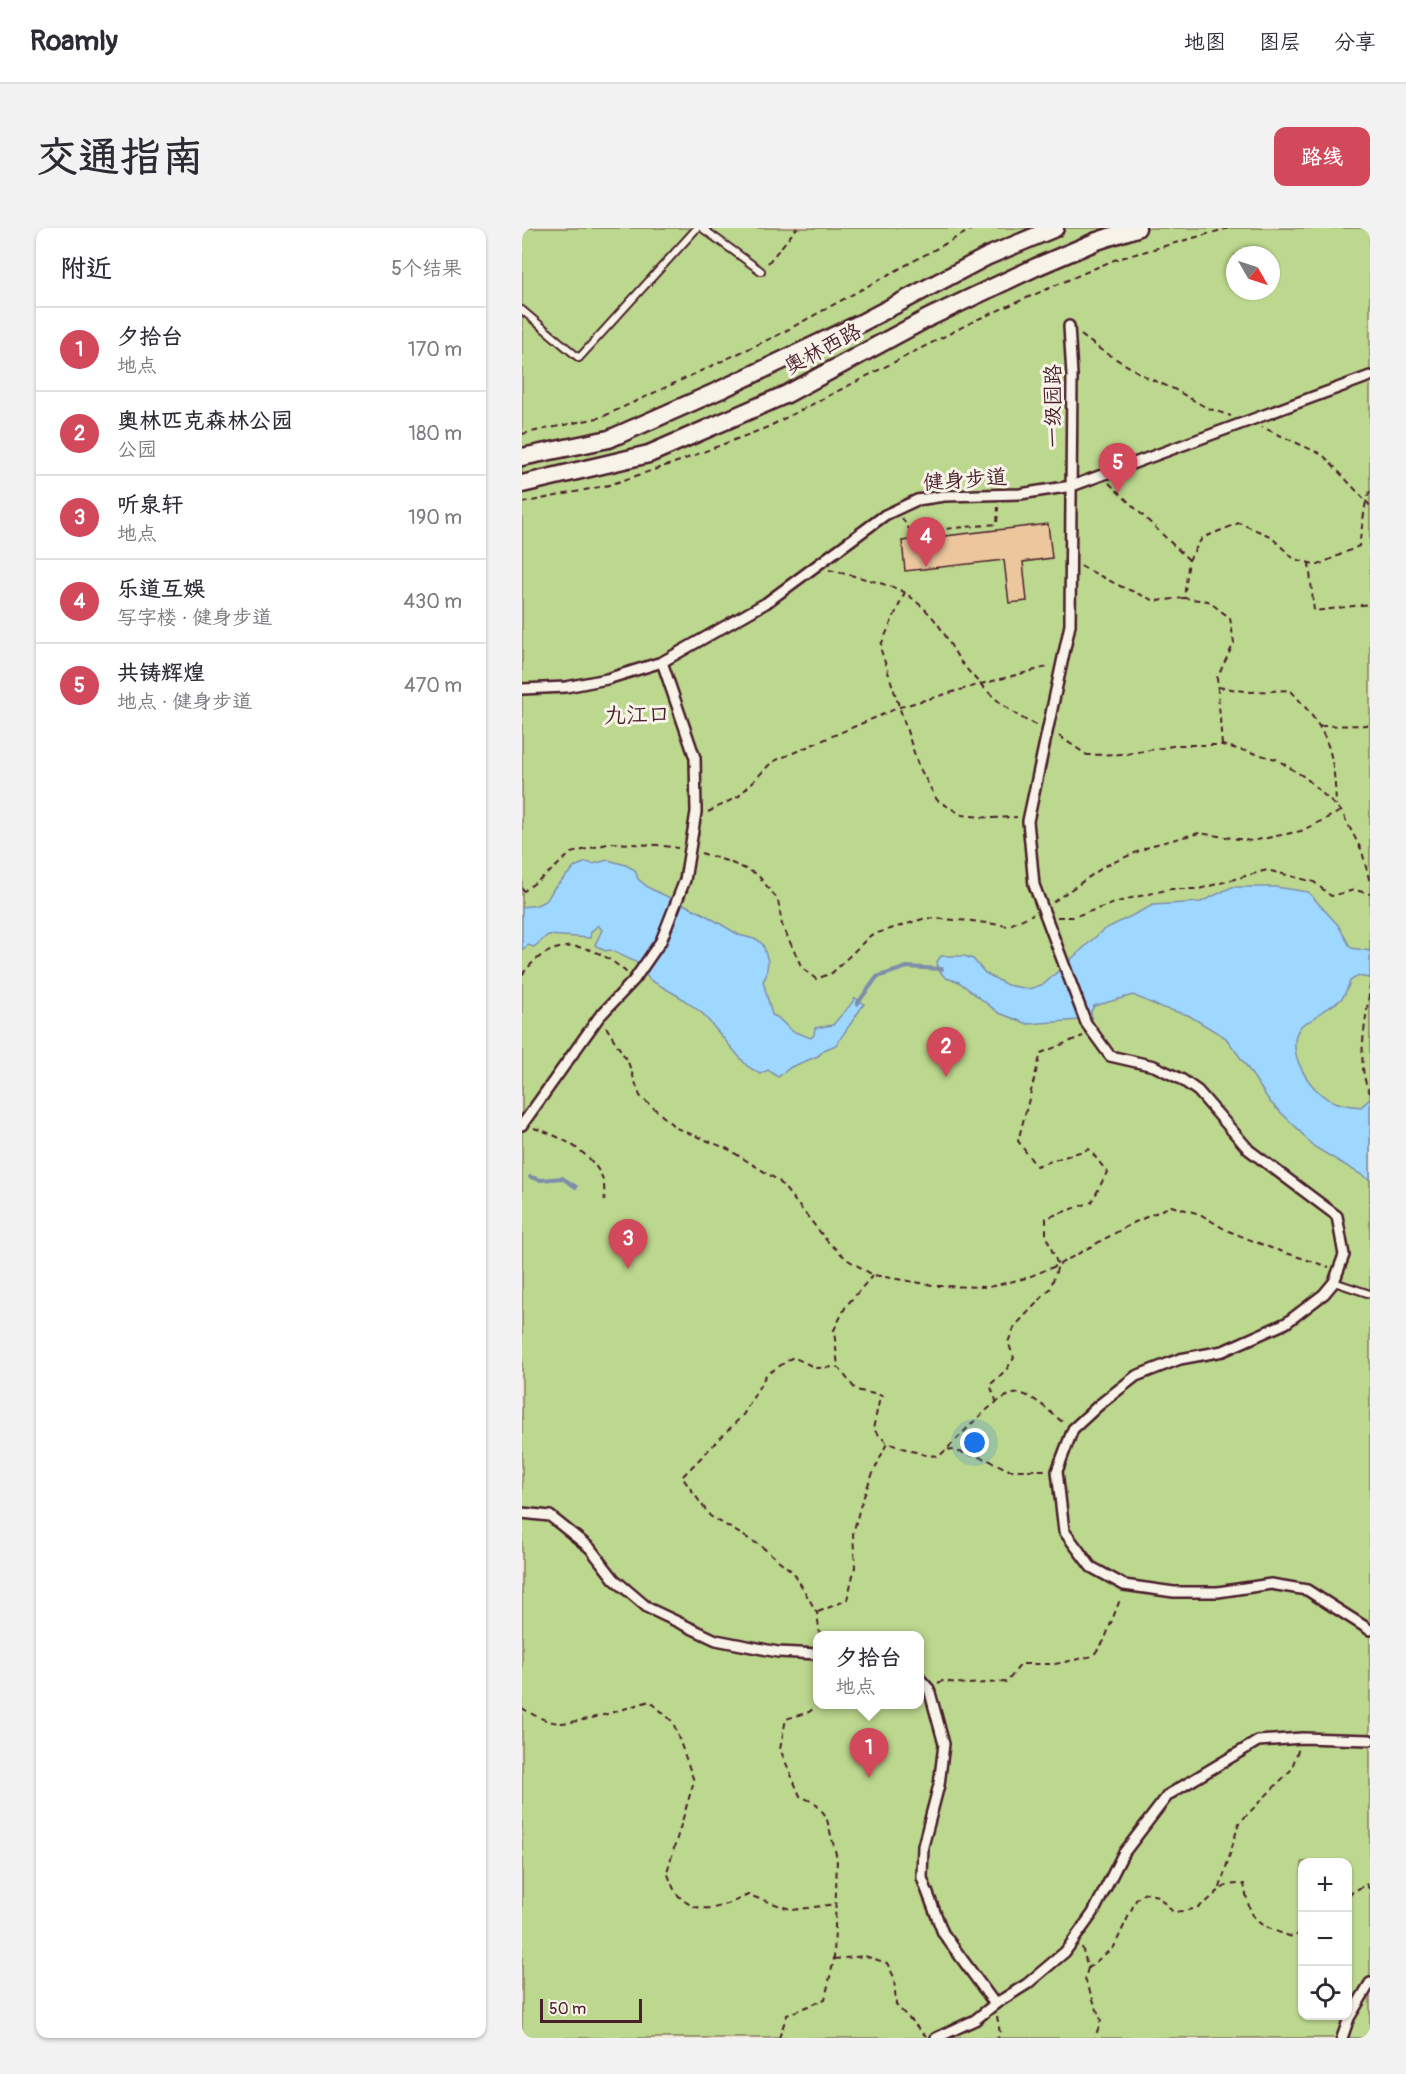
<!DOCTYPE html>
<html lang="zh">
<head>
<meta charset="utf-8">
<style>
	:root { --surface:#fff; --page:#f2f2f3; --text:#2b2b33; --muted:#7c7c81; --line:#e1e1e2; --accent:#d1495b }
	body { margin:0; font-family:Pangolin,"LXGW WenKai TC",sans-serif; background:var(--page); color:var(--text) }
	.controls { position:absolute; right:18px; bottom:18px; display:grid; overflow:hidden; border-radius:12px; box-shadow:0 2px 4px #0004 }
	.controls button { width:54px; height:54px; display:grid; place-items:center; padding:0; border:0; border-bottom:2px solid var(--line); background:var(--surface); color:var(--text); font:30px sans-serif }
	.compass { position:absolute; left:704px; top:18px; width:54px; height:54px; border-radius:50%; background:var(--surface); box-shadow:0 2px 4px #0004; rotate:129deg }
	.scale { position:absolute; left:18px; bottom:15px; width:102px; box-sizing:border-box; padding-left:6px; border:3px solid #4a1f2b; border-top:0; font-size:16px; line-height:21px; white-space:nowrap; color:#4a1f2b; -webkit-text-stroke:4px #f7f3e8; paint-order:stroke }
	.you { position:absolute; left:453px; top:1215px; width:21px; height:21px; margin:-15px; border:4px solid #fff; border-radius:50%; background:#1a73e8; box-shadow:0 0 0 9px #1a73e833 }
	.badge { display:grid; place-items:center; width:39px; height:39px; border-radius:50%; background:var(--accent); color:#fff; font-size:20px; font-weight:700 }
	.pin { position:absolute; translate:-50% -50px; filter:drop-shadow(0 2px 3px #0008) }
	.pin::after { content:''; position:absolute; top:32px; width:21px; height:18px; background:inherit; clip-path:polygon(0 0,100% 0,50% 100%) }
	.popup { position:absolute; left:291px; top:1403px; width:111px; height:78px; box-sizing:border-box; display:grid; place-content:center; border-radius:12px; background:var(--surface); filter:drop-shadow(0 2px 4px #0005); font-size:20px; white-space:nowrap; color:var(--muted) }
	.popup b { font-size:22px; color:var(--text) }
	.popup::after { content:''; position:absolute; left:50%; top:100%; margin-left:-12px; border:12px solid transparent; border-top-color:var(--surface) }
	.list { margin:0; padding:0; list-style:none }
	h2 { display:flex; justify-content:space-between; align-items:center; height:78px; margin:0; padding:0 24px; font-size:26px }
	h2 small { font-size:20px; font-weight:400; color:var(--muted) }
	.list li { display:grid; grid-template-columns:39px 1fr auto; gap:18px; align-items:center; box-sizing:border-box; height:84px; padding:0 24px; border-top:2px solid var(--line) }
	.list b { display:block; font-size:22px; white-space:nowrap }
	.list p { margin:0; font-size:20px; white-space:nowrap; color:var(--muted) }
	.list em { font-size:20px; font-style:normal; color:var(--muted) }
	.icon { flex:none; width:33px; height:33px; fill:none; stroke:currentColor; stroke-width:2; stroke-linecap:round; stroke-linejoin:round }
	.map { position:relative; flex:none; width:848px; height:1810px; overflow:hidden; border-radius:12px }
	header { display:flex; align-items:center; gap:36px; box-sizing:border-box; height:84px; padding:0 30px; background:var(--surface); border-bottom:2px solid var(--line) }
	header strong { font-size:28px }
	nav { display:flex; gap:33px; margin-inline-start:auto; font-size:21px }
	.intro { display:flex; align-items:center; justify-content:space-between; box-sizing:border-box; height:144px; padding:0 36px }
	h1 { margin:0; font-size:42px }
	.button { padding:15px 27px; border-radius:12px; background:var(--accent); color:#fff; font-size:21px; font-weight:700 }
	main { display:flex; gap:36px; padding:0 36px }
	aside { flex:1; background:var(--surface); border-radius:12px; box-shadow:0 2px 4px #0004 }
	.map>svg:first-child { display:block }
</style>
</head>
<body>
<header>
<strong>Roamly</strong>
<nav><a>地图</a><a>图层</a><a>分享</a></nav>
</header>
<div class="intro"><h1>交通指南</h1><a class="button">路线</a></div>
<main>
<aside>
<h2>附近<small>5个结果</small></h2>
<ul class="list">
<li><span class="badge">1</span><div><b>夕拾台</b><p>地点</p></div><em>170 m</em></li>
<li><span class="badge">2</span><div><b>奥林匹克森林公园</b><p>公园</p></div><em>180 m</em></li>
<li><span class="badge">3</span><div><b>听泉轩</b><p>地点</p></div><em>190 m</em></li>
<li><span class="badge">4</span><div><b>乐道互娱</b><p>写字楼 · 健身步道</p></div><em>430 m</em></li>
<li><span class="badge">5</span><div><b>共铸辉煌</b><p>地点 · 健身步道</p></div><em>470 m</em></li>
</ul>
</aside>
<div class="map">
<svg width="848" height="1810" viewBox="0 0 848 1810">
	<rect width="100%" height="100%" fill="#f5ead9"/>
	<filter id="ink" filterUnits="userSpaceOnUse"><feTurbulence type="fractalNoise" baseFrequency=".0167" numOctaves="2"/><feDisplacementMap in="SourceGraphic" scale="12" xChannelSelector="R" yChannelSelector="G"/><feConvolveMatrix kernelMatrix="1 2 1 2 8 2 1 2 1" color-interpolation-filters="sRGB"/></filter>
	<g filter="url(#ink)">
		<path fill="#bcd78e" stroke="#837b5c" stroke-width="1.5" fill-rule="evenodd" d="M0 0H848V1810H0ZM713 27H749V63H713ZM296 1408H398V1476H296ZM780 1634H826V1788H780Z"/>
		<g fill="#9fd8ff" stroke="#7d8eaa" stroke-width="1.5">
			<path d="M86 632 104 637 113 642 116 651 127 660 180 685 217 707 236 712 241 717 246 733 244 748 241 753 250 787 255 789 270 803 289 810 292 807 293 800 311 797C318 787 327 781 333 770L342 776 314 817 302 822 296 828 269 839 256 849 246 842 238 846 225 838 180 785 158 769 128 752 114 734 88 722 83 723 73 717 80 702 76 697 69 704 68 710 26 707 12 719 6 717 0 722V679L15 677 25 672 32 660 53 639 64 634 71 636Z"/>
			<path d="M710 659H754L786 664 816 697 829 720 848 723V750L836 748 828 753C822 772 818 773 802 782 798 785 795 788 791 791 788 793 782 795 779 798 761 820 786 861 808 872 817 877 829 878 839 879L848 871V952L791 918 775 900 748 874 723 836 704 810 666 787 638 779 611 767 572 778 569 783 570 791 506 796 477 785 437 754 424 750 420 746 416 740 415 734 419 728H442L451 731 463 745 485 757 507 761 522 756 581 702 631 677 679 674Z"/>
		</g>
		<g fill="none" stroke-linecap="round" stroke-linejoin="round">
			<g stroke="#7d8eaa" stroke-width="4">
				<path d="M335 776 355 749 385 739 420 741"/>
				<path d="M8 949 19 952 40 950 54 959"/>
			</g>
		</g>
		<path fill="#ecc79d" stroke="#4a1f2b" stroke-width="1.5" d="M526 296 530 330 501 334 505 373 487 375 482 332 383 343 380 313Z"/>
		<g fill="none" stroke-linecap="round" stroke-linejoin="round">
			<g stroke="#4a1f2b" stroke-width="10">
				<g id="service">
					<path d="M180 0 239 43"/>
					<path d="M0 82 57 130 175 0"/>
					<path d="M812 1054 848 1066"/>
				</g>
			</g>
			<g stroke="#4a1f2b" stroke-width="14">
				<g id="pedestrian">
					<path d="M547 98 550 147 548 397 506 593 512 657 564 795 588 828 632 838 659 851 676 863 727 922 815 988 822 1027 812 1054 802 1066 764 1095 701 1123 658 1131 614 1148 577 1177 551 1201 535 1243 542 1303 569 1339 602 1357 652 1364H696L749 1356 785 1362 848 1402"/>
					<path d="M0 461 44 459 85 451 140 434 244 375 363 287 395 272 422 268 498 266 550 258 848 148"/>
					<path d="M0 897 77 789 112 752 139 713 163 652 174 584 173 530 140 434"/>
					<path d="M0 1285 28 1288 68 1320 92 1351 126 1380 194 1412 256 1424 296 1426"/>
					<path d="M398 1451 407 1461 422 1516 417 1557 401 1618 400 1650 421 1705 473 1776 505 1756 543 1724 571 1685 601 1626 646 1567 736 1513 780 1510 848 1512"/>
					<path d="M414 1810 453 1792 473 1776"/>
					<path d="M820 1810 827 1790 848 1755"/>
				</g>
			</g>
			<g stroke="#4a1f2b" stroke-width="21">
				<g id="secondary">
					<path d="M0 229 87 211 198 162 339 95 466 28 533 0"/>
					<path d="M0 256 127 226 265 166 406 90 514 39 575 13 615 0"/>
				</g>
			</g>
			<g stroke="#4a1f2b" stroke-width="2" stroke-dasharray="6 4.5" stroke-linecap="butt">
				<path d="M246 35 275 0"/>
				<path d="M559 107 579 122 626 150 652 161 685 180 709 188"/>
				<path d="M0 206 80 189 256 107 452 0"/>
				<path d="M587 255 667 332"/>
				<path d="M848 263 844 273 848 278"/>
				<path d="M0 275 87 257 155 234 246 199 454 92 592 32 707 0"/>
				<path d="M380 290 389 304 475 296 476 279"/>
				<path d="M787 335 792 383 848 376"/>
				<path d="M559 338 598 358 633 373 662 370"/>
				<path d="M307 342C324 346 373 357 385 366 395 374 408 385 415 395 424 407 430 421 439 434 459 459 486 486 516 498"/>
				<path d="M383 364 358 419 396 537 415 572 440 587 470 590 495 589"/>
				<path d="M696 459 729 464 768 462C806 503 812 520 814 577"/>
				<path d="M798 498 848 497"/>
				<path d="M537 508 565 527 604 526 657 517H700L754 531 784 550 819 583 840 623 848 655"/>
				<path d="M700 517 695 450 712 415 708 390 686 373 662 370 667 332 680 310 717 295 748 308 772 331 796 337 837 318 844 273 801 227 740 199"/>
				<path d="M186 584 217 568 250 534 378 479 459 456 529 438"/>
				<path d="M179 625 205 633 235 646 256 672 260 697 280 740 294 751 310 745 349 707 404 690 450 693 486 698 511 686"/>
				<path d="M0 661 2 663 30 642 49 625 89 615 135 617 156 620"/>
				<path d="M531 674 583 638 631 617 677 605 730 613 779 603 819 583"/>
				<path d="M535 689H551L605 671 649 661H677L745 642 792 654 809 668 833 662 848 666"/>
				<path d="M0 747C30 706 70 713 105 745"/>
				<path d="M848 756C846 787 832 836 848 865"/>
				<path d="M84 799 106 834 118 868 154 900 206 921 257 953 306 1014 326 1032 351 1047 416 1058 467 1059 504 1050 536 1037 611 995 649 978 678 986 704 1002 749 1020 807 1039"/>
				<path d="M12 900C38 908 68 923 80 949 83 956 82 966 83 973"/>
				<path d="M351 1047 324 1078 312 1102 316 1139 334 1162 361 1168 357 1174 351 1201 365 1215 403 1227 417 1228C435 1214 477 1159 500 1166 517 1171 528 1185 542 1195"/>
				<path d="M475 1175 468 1157 484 1142 492 1130 486 1114 493 1098 528 1061 534 1044 536 1037 524 1008V990L570 974 585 944 567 921 514 938 496 913 519 825 561 808"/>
				<path d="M426 1221 464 1231 487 1242H523"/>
				<path d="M296 1384 325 1372 333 1339 331 1306 338 1279 348 1252 365 1215"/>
				<path d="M298 1408 295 1385 272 1345 239 1318 188 1288 160 1249 221 1187 244 1147 271 1129 294 1140 316 1139"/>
				<path d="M416 1455 420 1453 445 1456 485 1454 499 1436H533L571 1428 582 1413 599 1369"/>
				<path d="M0 1480C11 1487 26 1495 40 1495 68 1493 100 1481 128 1473L151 1494 172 1553 145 1644C148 1651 151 1661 155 1666 177 1691 202 1678 226 1667L271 1682 313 1676"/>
				<path d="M698 1660 717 1595 769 1542 777 1520"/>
				<path d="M826 1667 844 1656 848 1662"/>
				<path d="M560 1719 566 1740 592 1719 614 1672 623 1665 636 1668 651 1684C663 1683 674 1682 684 1674 699 1662 700 1655 722 1656 729 1696 734 1696 770 1709L780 1705"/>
				<path d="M312 1731 343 1728 365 1735 372 1749 374 1777 404 1808"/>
				<path d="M566 1740 563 1751 579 1792 573 1810"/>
				<path d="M475 1788 478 1805 476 1810"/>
				<path d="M257 1810 265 1787 303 1771 312 1731 315 1630 304 1588 293 1575 278 1568 258 1521 264 1491 287 1484 297 1476"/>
			</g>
			<use href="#service" stroke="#f7f3e8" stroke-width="6"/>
			<use href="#pedestrian" stroke="#f7f3e8" stroke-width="9"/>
			<use href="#secondary" stroke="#f7f3e8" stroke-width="16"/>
		</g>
	</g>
	<g text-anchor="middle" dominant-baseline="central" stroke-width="6" stroke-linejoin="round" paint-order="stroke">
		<g font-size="21" fill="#4a1f2b" stroke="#f7f3e8">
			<text transform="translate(301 121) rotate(-28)">奥林西路</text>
			<text transform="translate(531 178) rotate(-90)">一级园路</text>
			<text transform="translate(443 252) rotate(-4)">健身步道</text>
		</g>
		<g font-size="22" fill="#4a1f2b" stroke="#f7f3e8">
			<text x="115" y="487">九江口</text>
		</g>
	</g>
</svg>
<div class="controls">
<button>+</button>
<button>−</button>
<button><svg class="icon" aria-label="locate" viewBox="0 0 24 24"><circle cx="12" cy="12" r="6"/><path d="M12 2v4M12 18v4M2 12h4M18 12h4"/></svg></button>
</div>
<svg class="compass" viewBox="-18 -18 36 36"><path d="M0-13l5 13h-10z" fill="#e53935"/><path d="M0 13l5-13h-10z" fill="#7c7c81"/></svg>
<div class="scale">50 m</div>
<div class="you"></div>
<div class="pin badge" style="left:347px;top:1550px">1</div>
<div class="popup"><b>夕拾台</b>地点</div>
<div class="pin badge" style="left:424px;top:849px">2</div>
<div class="pin badge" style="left:106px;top:1041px">3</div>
<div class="pin badge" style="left:404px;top:339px">4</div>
<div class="pin badge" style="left:596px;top:265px">5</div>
</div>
</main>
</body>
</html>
